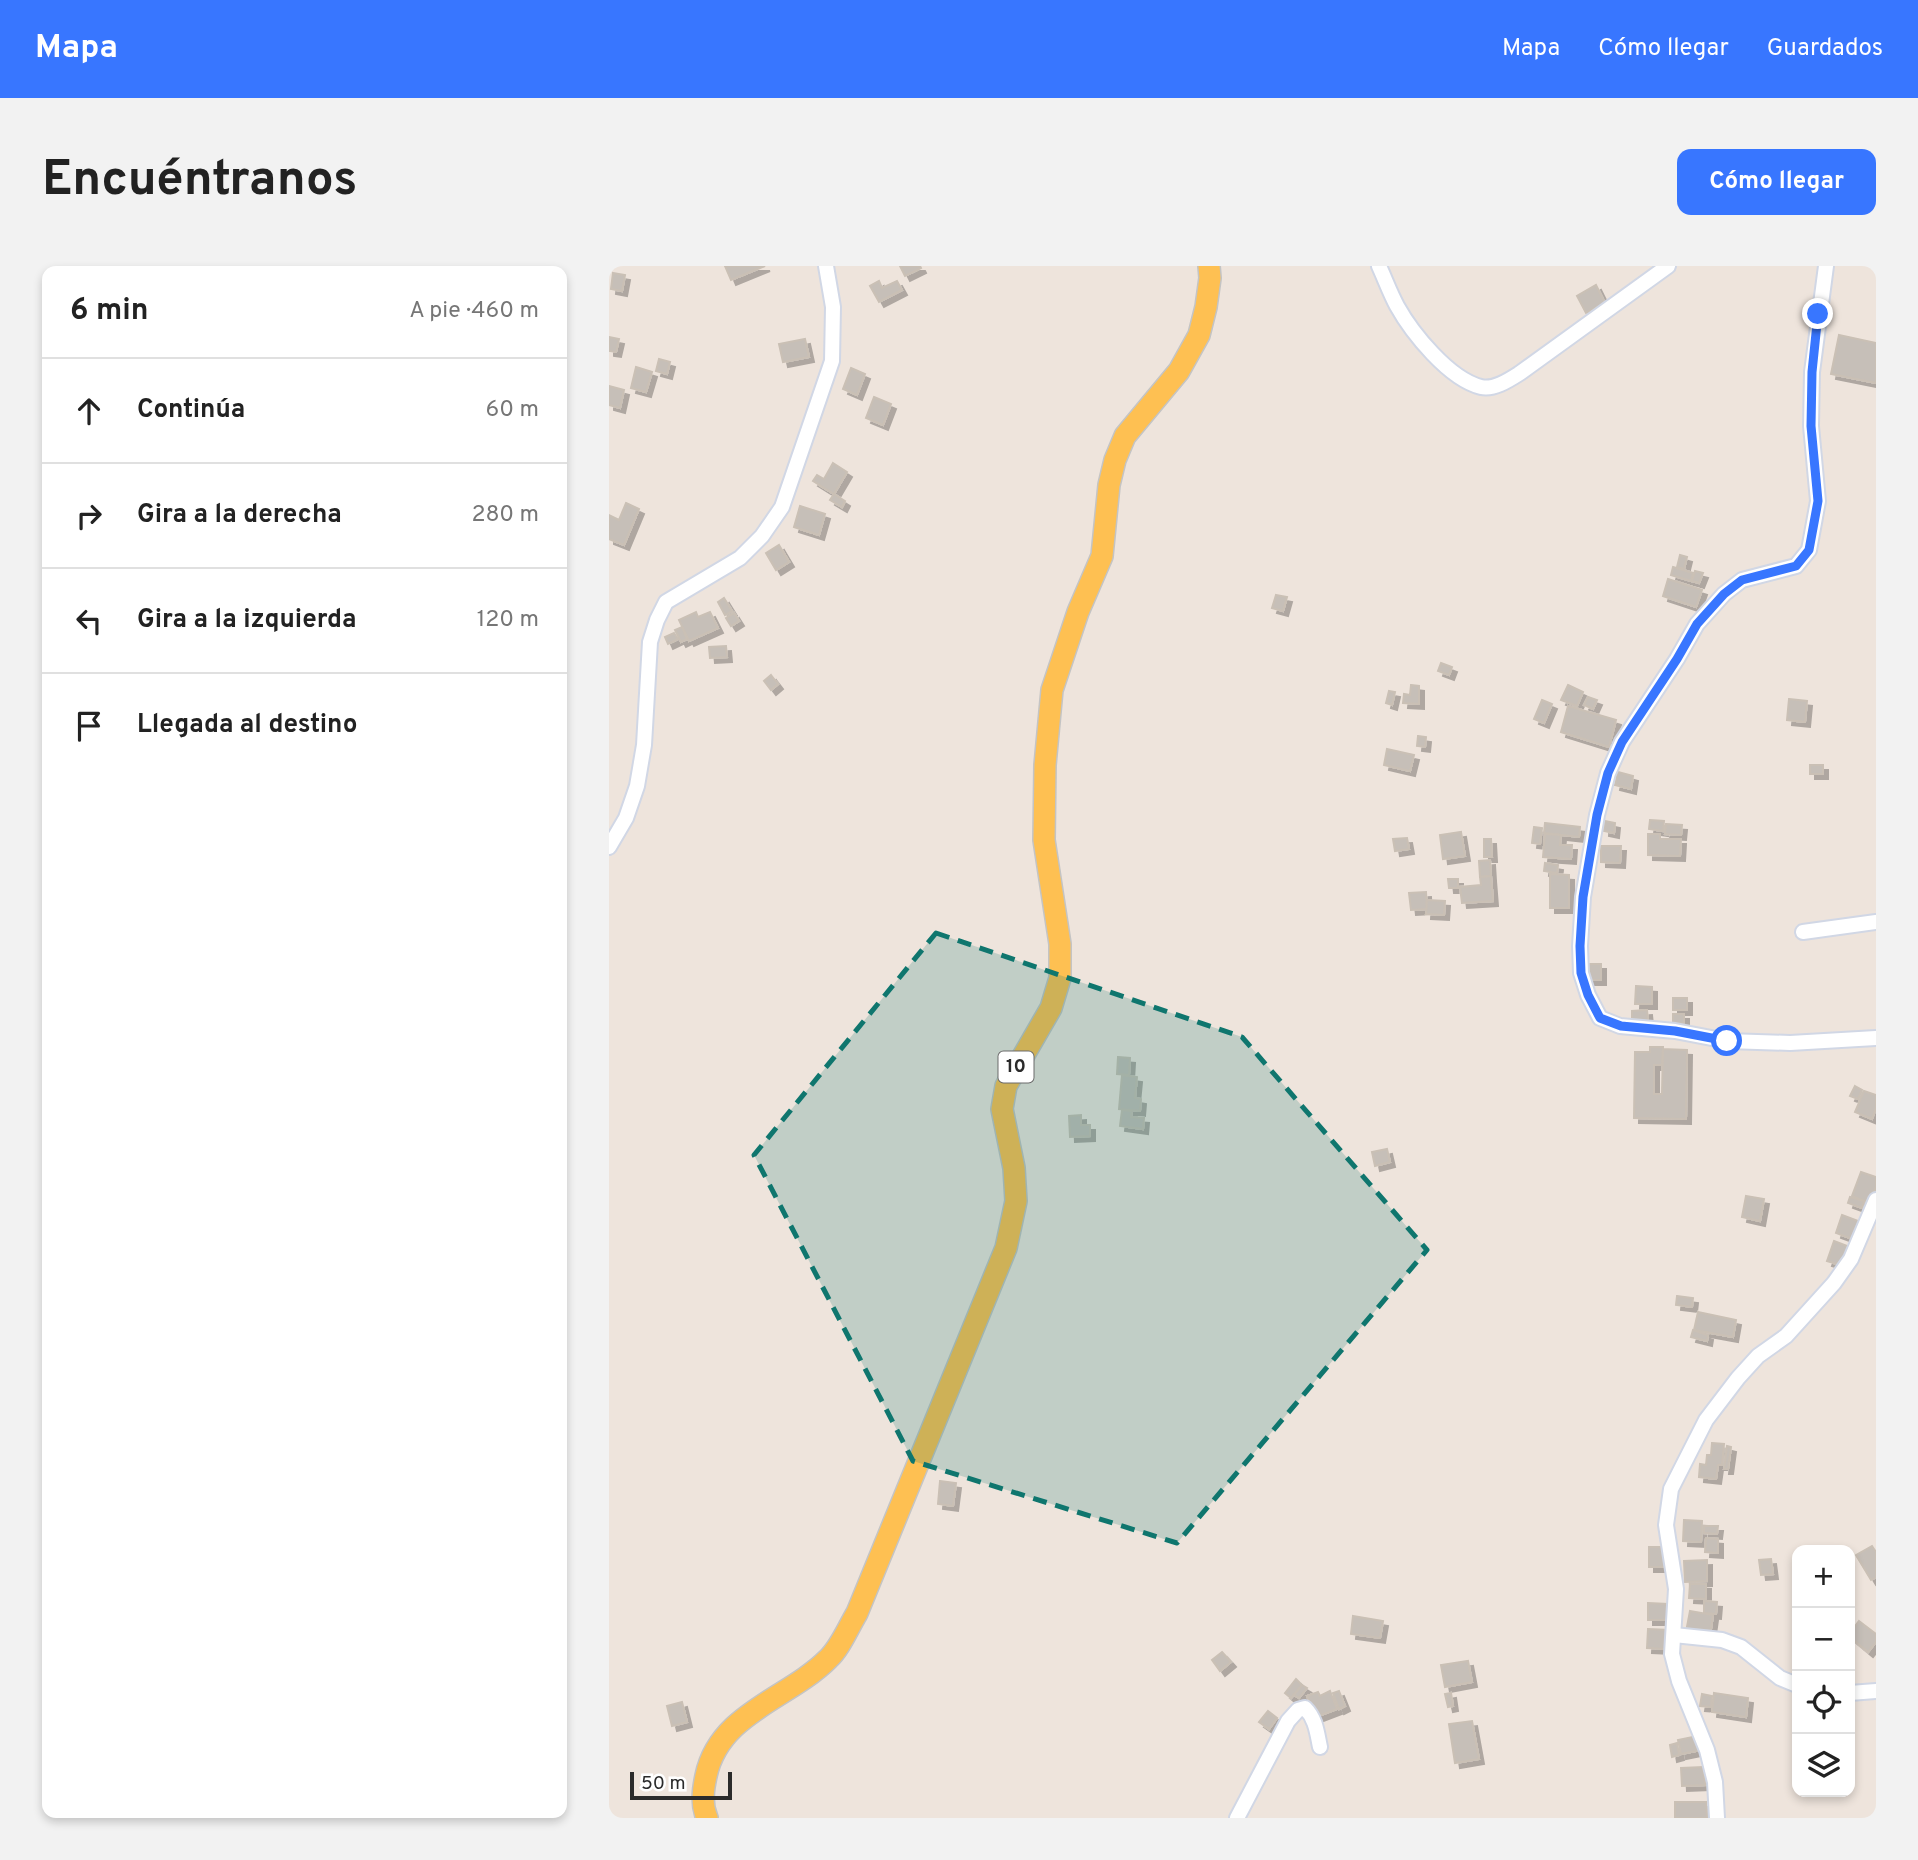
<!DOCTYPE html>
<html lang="es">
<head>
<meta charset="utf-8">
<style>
	:root { --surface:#fff; --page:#f2f2f2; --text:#222; --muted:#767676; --line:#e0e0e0; --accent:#3876ff }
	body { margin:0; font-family:Overpass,sans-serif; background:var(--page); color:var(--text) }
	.controls { position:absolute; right:21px; bottom:21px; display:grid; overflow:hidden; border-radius:14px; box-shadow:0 4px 10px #0003 }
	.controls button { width:63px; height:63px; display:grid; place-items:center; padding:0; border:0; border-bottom:2px solid var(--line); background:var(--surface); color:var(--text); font:35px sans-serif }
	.scale { position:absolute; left:21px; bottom:18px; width:102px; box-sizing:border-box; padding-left:7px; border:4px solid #2b2b2b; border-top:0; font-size:19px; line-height:24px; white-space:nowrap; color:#2b2b2b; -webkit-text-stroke:5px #fff; paint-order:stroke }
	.stop { position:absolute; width:21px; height:21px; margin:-16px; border:5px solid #3876ff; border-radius:50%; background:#fff }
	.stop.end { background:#3876ff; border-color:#fff; box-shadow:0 2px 7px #0008 }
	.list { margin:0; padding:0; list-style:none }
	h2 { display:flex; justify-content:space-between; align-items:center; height:91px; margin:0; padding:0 28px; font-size:30px }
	h2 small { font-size:23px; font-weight:400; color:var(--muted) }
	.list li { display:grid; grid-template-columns:46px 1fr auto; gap:21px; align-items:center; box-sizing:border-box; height:105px; padding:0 28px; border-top:2px solid var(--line) }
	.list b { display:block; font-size:26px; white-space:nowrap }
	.list em { font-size:23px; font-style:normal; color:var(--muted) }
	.icon { flex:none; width:38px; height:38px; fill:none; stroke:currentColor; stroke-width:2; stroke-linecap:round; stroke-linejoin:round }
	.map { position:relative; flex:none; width:1267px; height:1552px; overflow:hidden; border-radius:14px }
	header { display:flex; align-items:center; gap:42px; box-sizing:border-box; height:98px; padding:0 35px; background:var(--accent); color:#fff }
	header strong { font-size:33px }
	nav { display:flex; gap:38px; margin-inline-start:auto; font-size:24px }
	.intro { display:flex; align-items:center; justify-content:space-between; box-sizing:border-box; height:168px; padding:0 42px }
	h1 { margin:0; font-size:49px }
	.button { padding:18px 32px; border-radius:14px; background:var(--accent); color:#fff; font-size:24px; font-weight:700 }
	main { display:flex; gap:42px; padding:0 42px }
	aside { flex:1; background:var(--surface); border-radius:14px; box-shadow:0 4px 10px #0003 }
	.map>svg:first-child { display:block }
</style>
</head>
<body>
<header>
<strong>Mapa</strong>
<nav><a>Mapa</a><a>Cómo llegar</a><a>Guardados</a></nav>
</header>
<div class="intro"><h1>Encuéntranos</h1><a class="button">Cómo llegar</a></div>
<main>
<aside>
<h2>6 min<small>A pie · 460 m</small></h2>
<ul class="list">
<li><svg class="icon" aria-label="ahead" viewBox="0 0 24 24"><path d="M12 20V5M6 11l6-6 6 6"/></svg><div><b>Continúa</b></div><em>60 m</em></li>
<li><svg class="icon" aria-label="right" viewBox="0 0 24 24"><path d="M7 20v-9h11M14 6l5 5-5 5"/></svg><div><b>Gira a la derecha</b></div><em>280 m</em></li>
<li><svg class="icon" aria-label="left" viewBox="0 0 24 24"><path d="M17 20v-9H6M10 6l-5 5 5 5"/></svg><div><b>Gira a la izquierda</b></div><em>120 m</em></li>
<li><svg class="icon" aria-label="arrive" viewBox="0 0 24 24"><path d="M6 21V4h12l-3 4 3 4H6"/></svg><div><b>Llegada al destino</b></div></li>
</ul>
</aside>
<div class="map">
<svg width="1267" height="1552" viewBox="0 0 1267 1552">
	<defs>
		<filter id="shadow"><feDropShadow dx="5" dy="5" stdDeviation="0" flood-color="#0004"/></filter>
	</defs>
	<rect width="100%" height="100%" fill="#eee4dc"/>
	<g fill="#c6bfb8" stroke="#cac0b5" stroke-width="2" filter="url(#shadow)">
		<path d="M116 0H156L122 14Z"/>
		<path d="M291 0H311L312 2 296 10Z"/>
		<path d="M4 7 16 9 13 25 2 23Z"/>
		<path d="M270 15 273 22 288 15 293 24 270 36 261 20Z"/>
		<path d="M987 19 996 37 977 47 968 30Z"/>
		<path d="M1230 69 1267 77V117L1222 108Z"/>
		<path d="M0 71 10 73 7 86 0 85Z"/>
		<path d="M196 73 200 91 174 96 170 78Z"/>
		<path d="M50 93 61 96 58 108 47 105Z"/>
		<path d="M27 101 43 106 37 126 22 122Z"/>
		<path d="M242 102 256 108 248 129 234 123Z"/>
		<path d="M0 120 15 124 11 142 0 139Z"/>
		<path d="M265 131 282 138 274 159 257 152Z"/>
		<path d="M224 197 238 206 225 228 204 215 208 209 215 213Z"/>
		<path d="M225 228 236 235 233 241 221 234Z"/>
		<path d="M17 237 30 243 15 279 0 273V249L10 254Z"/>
		<path d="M191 240 216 248 210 269 185 261Z"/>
		<path d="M170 279 180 296 167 304 157 287Z"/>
		<path d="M1071 289 1078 291 1075 303 1068 301Z"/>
		<path d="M1064 301 1084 307 1082 315 1062 309Z"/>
		<path d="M1086 305 1094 307 1090 317 1083 315Z"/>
		<path d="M1059 313 1093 324 1087 341 1054 330Z"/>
		<path d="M667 329 678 331 674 345 663 342Z"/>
		<path d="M115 332 123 345 116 349 109 336Z"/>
		<path d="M87 346 89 351 101 346 109 362 80 375 70 354Z"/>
		<path d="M125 347 130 355 122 360 117 352Z"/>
		<path d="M73 361 78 373 72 376 66 364Z"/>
		<path d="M65 367 69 373 59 378 56 371Z"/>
		<path d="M117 380 118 391 101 392 100 381Z"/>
		<path d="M832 397 843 401 840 409 829 405Z"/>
		<path d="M162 409 169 418 162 424 155 415Z"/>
		<path d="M802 419 810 420V438L794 437 795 428 801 429Z"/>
		<path d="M959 419 974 426 968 440 952 434Z"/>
		<path d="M780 425 786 426 783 439 777 437Z"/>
		<path d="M979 431 988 434 984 443 975 439Z"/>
		<path d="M1180 433 1198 435 1196 456 1178 454Z"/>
		<path d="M933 434 943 438 935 457 925 453Z"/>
		<path d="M959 440 1007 454 1000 481 952 466Z"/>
		<path d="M809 470 817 471 816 481 808 480Z"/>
		<path d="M778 483 805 489 801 505 775 499Z"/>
		<rect x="1201" y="499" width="13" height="9"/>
		<path d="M1009 506 1024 510 1022 523 1006 519Z"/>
		<path d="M1041 554 1055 555 1054 565 1040 563Z"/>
		<path d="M996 555 1006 557 1005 567 995 565Z"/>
		<path d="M936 557 971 561 970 571 935 567Z"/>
		<path d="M1057 558 1073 559 1072 569 1056 568Z"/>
		<path d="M925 561 933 562 931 578 923 577Z"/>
		<path d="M852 566 856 590 834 593 831 569Z"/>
		<path d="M936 568 952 569 951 579H963L962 593 934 591Z"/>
		<path d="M1039 568H1051V573H1072L1071 590 1039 589Z"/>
		<path d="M798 572 800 583 786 585 784 573Z"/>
		<path d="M875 573H882L883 591H875Z"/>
		<path d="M992 580H1012L1011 597 992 596Z"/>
		<path d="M881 594 882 610 871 611 870 595Z"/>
		<path d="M936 597 949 599 948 607 935 605Z"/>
		<path d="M941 608 960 609V642H941Z"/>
		<path d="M882 610 884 635 853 637 851 621 872 619 871 611Z"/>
		<path d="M839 613H849V622H840Z"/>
		<path d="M817 626 818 643 802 644 800 627Z"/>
		<path d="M818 634 836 635 835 649 817 648Z"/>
		<rect x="977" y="698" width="15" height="16"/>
		<path d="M1027 720 1043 721V738H1026Z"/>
		<rect x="1064" y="732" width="14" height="12"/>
		<path d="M1038 744 1039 754 1023 756V745Z"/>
		<rect x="1064" y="748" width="11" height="9"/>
		<path d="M1041 781H1054L1053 799H1045V828H1053L1054 783 1078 784 1077 853 1025 852 1026 786H1041Z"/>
		<path d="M509 791 521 792 520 809 508 808Z"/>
		<path d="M513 809 528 811 526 832 532 833 531 845 510 843Z"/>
		<path d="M1246 820 1253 824 1249 833 1241 830Z"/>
		<path d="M1255 825 1267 829V842L1263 853 1246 846Z"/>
		<path d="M513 844 523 845 522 851 535 852 534 863 511 860Z"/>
		<path d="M472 849V859H481V870L461 871 460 850Z"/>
		<path d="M778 883 781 896 766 900 763 886Z"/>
		<path d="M1252 906 1267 911V920L1261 937 1243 930Z"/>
		<path d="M1137 930 1155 933 1151 955 1133 951Z"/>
		<path d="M1241 931 1255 935 1253 942 1239 937Z"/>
		<path d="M1233 949 1252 956 1246 974 1227 967Z"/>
		<path d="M1225 975 1241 981 1235 1000 1218 995Z"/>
		<path d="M1068 1030 1084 1032 1083 1041 1067 1039Z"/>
		<path d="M1089 1046 1127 1054 1124 1071 1085 1064Z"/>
		<path d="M1084 1064 1099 1069 1098 1075 1082 1071Z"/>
		<path d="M1103 1177 1115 1178 1113 1199H1109L1107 1213 1090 1211 1091 1198 1097 1199 1098 1189H1102Z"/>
		<path d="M1118 1180 1122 1181 1119 1203H1115Z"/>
		<path d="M331 1215 347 1217 344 1240 329 1238Z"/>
		<path d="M1075 1254 1093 1255 1092 1276 1074 1275Z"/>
		<path d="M1095 1260H1109L1108 1268 1095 1267Z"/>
		<path d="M1097 1272 1109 1273V1287L1096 1286Z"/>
		<path d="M1263 1280 1267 1286V1311L1262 1314 1247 1289Z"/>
		<rect x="1040" y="1281" width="21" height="20"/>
		<path d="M1162 1293 1164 1308 1152 1309 1150 1294Z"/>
		<path d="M1098 1294V1315L1076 1316 1075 1295Z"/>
		<path d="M1081 1318H1097V1333L1080 1332Z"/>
		<path d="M1095 1335 1108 1336 1107 1348 1095 1347Z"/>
		<path d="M1039 1337 1059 1338V1354H1039Z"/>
		<path d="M1081 1345 1104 1349 1101 1370 1077 1366Z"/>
		<path d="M744 1350 774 1355 771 1372 742 1368Z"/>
		<path d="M1250 1355 1267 1368V1376L1259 1386 1241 1371V1367Z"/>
		<path d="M1039 1363 1060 1364 1058 1383 1038 1382Z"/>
		<path d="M613 1386 622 1396 611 1405 603 1394Z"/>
		<path d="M859 1395 863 1416 836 1421 832 1399Z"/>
		<path d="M687 1413 693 1419 682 1432 676 1427Z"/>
		<path d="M693 1419 698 1422 690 1432 685 1429Z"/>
		<path d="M721 1425 728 1443 707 1451 698 1430 709 1426 711 1430Z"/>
		<path d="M730 1425 736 1440 730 1443 724 1427Z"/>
		<path d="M842 1427 844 1440 839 1441 836 1428Z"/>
		<path d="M1105 1427 1139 1432 1137 1451 1103 1446Z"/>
		<path d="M1093 1428 1103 1430 1102 1441 1091 1440Z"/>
		<path d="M73 1436 78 1456 63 1460 58 1440Z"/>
		<path d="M659 1445 668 1452 660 1463 650 1456Z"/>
		<path d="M863 1455 870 1493 846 1497 840 1458Z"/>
		<path d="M1089 1470 1092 1484 1072 1488 1069 1474Z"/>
		<path d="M1068 1477 1070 1489 1063 1491 1061 1479Z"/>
		<path d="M1094 1501 1096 1519 1073 1520 1072 1502Z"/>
		<path d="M1066 1536H1097L1098 1552H1066Z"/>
	</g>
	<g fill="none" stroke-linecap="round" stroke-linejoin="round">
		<g stroke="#d1d7e5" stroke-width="18">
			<g id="minor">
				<path d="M770 0C776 13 781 27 788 40 803 67 840 113 872 121 885 124 900 114 911 107L1059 0"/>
				<path d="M1217 0 1203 106 1202 160 1209 235 1200 284 1187 300 1133 314 1115 328 1088 358 1068 393 1013 476 999 507 988 549 974 631 971 680 972 707 979 729 991 752 1011 760 1066 765 1118 775 1181 777 1267 772"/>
				<path d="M0 581 17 552 28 520 35 479 41 376 48 354 57 336 131 292 153 270 173 241 223 95 224 41 217 0"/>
				<path d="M1194 666 1267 656"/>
				<path d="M1065 1369 1113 1374 1132 1381 1171 1412 1188 1419"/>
				<path d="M1241 1427 1267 1425"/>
				<path d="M628 1552 679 1455 689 1444 696 1442C707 1453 708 1467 711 1481"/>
				<path d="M1108 1552 1106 1516 1098 1484 1070 1415 1063 1388 1067 1323 1057 1259 1062 1223 1097 1154 1129 1112 1149 1090 1177 1070 1225 1017 1242 993 1267 934"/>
			</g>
		</g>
		<g stroke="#c4c4c4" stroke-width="24">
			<path id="primary" d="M98 1552C92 1538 94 1524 97 1510 110 1447 179 1433 219 1393 231 1382 239 1362 248 1347L397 982 407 935 405 902 393 843 397 820 442 742 451 712V678L435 574 436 499 443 424 469 346 493 290 500 219 506 194 516 170 570 105 590 69 597 41 601 12 600 0"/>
		</g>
		<use href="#minor" stroke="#fff" stroke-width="14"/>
		<use href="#primary" stroke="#fec052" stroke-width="21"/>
	</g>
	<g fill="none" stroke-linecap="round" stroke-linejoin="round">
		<path stroke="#3876ff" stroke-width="9" d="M1118 775 1066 765 1012 760 991 752 979 729 972 707 971 680 974 631 988 549 999 507 1013 476 1068 393 1088 358 1115 328 1133 314 1187 300 1200 284 1209 235 1202 160 1203 106 1209 48"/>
	</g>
	<path fill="#0f766e" fill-opacity="0.2" stroke="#0f766e" stroke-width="5" stroke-dasharray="14 9" stroke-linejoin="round" d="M327 667 633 771 818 984 568 1277 304 1195 145 889Z"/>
	<g text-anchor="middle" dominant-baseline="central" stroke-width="6" stroke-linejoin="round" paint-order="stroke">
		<rect fill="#fff" stroke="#6b6b6b" stroke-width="2" x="389.5" y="785.5" width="35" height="31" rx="5"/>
		<g font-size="19" font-weight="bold" fill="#2b2b2b">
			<text x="407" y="801">10</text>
		</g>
	</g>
</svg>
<div class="controls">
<button>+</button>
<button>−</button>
<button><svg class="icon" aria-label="locate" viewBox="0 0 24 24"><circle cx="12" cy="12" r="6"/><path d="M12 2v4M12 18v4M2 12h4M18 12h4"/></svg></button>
<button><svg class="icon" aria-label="layers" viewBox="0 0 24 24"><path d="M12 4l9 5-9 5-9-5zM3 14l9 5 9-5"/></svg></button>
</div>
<div class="scale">50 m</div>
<div class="stop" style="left:1118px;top:775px"></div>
<div class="stop end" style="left:1209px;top:48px"></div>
</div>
</main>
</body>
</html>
